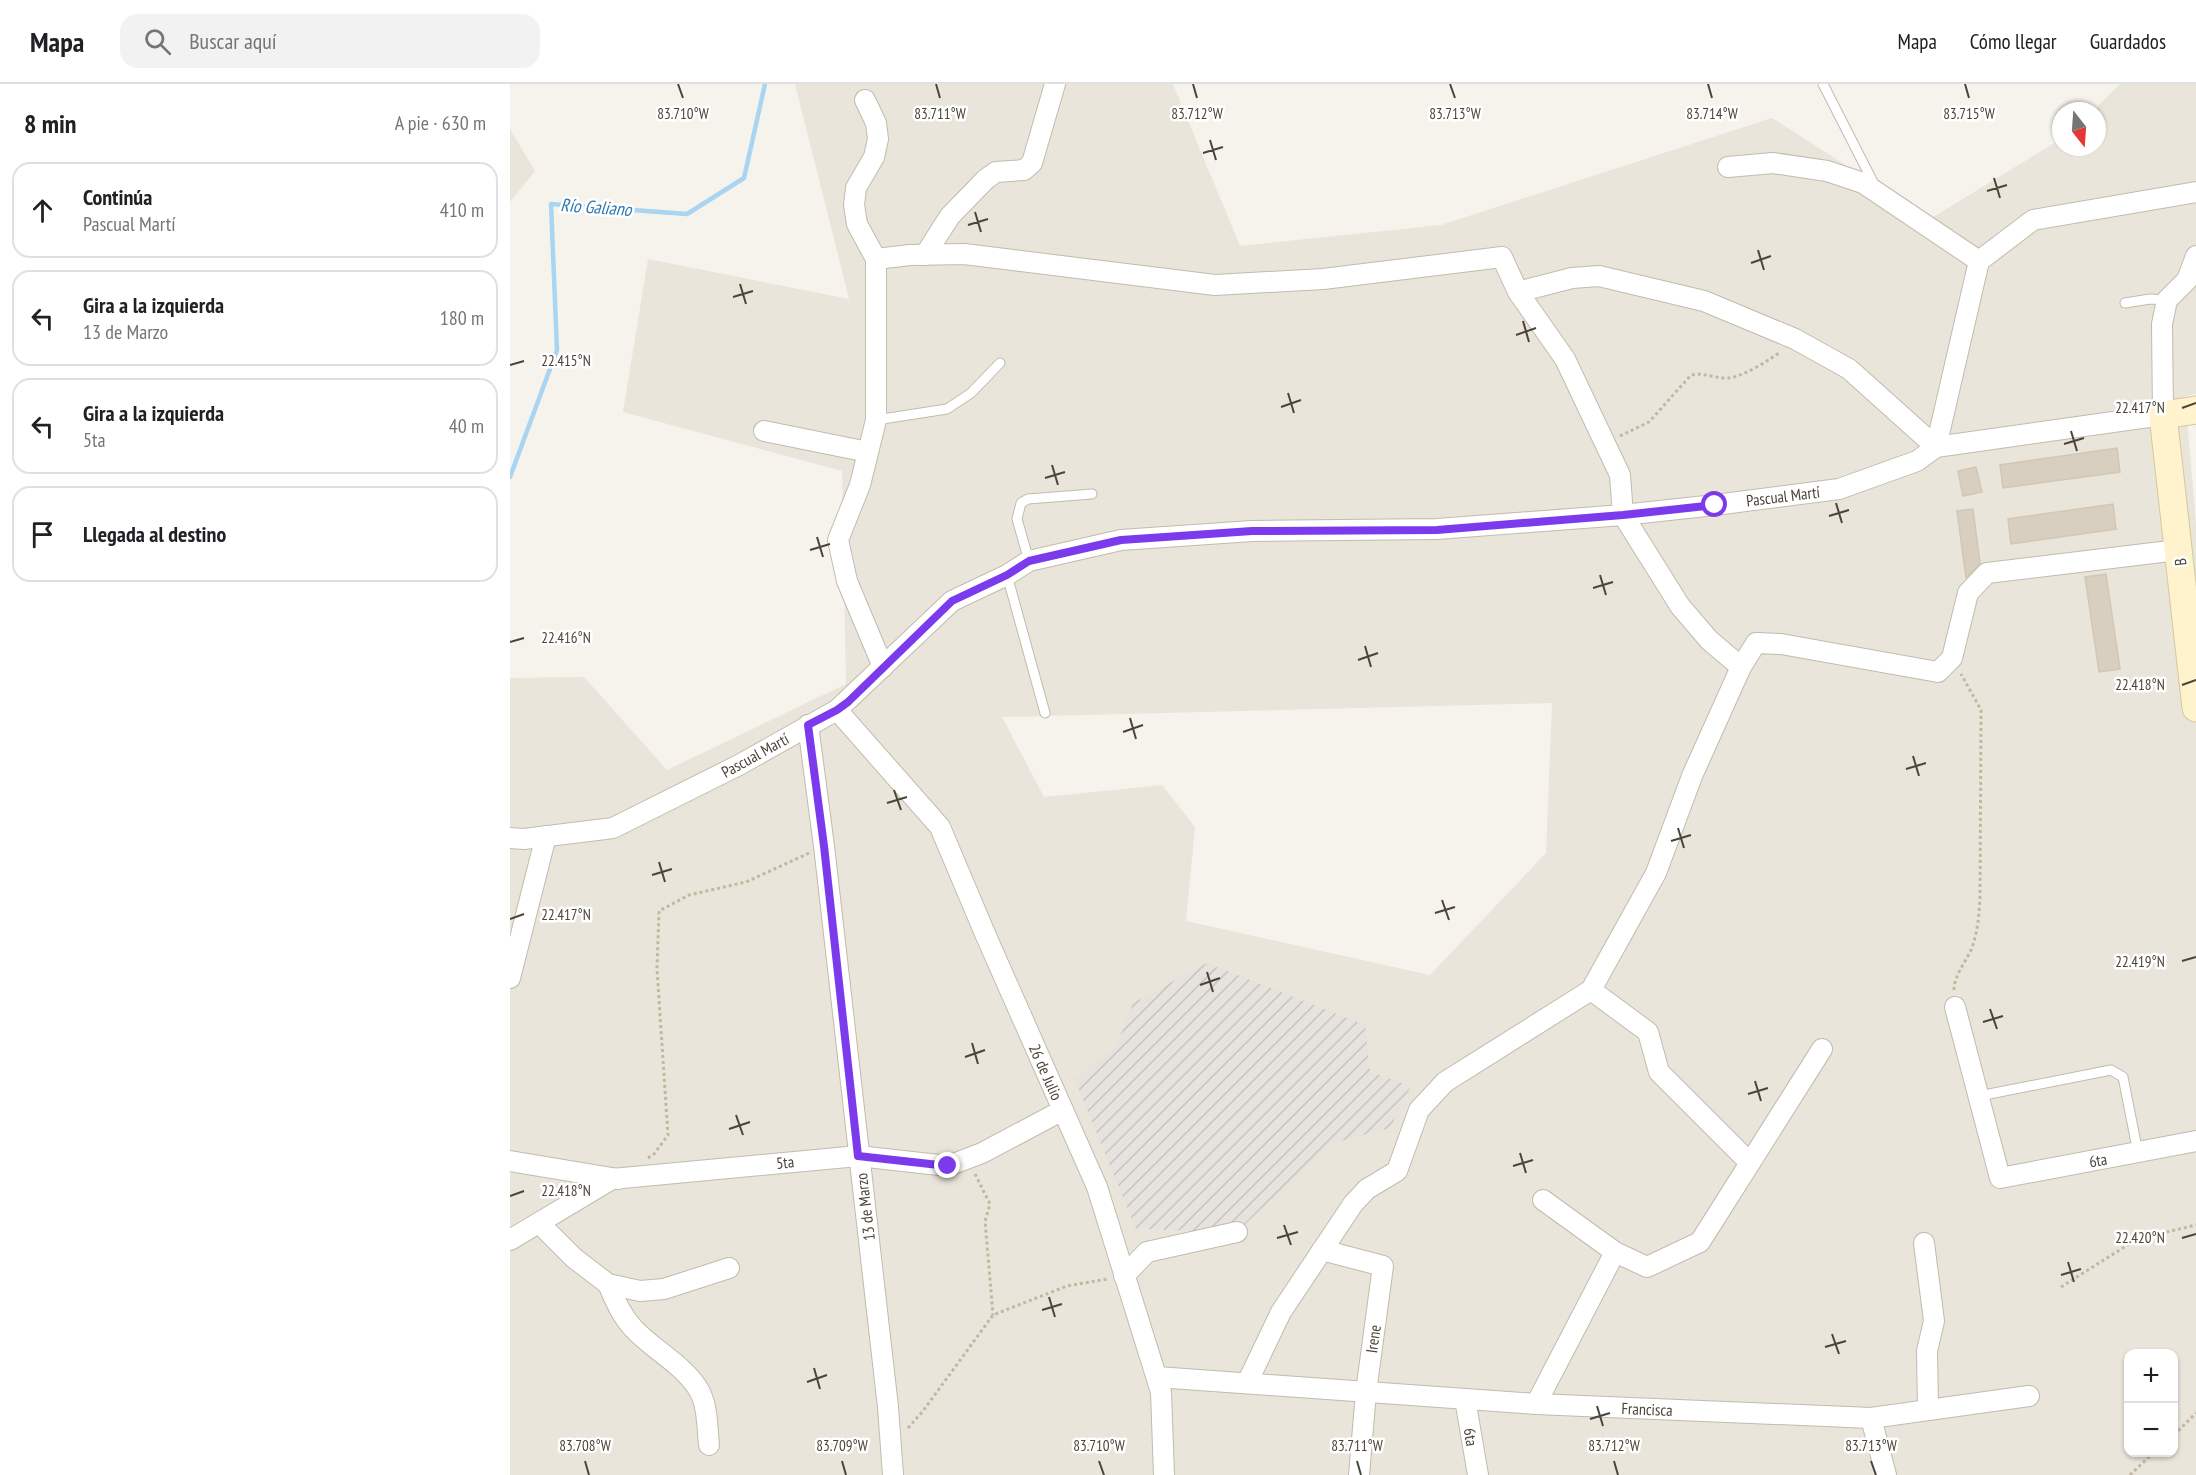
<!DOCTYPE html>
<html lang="es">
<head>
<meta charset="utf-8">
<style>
	:root { --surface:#fff; --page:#f2f2f2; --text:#202124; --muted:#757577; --line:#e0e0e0 }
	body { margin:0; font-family:"PT Sans Narrow",sans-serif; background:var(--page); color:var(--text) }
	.controls { position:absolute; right:18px; bottom:18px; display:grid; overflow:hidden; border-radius:12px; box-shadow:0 2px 4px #0004 }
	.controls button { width:54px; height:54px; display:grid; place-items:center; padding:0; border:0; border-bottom:2px solid var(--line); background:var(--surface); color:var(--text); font:30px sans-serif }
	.compass { position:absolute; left:1542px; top:18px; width:54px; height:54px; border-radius:50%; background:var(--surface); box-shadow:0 2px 4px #0004; rotate:163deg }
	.stop { position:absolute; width:18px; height:18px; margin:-14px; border:4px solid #7c3aed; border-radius:50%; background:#fff }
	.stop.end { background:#7c3aed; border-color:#fff; box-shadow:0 2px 6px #0008 }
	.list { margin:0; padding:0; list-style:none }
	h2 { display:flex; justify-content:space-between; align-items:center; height:78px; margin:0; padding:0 24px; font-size:26px }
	h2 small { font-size:20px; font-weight:400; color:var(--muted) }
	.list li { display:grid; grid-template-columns:39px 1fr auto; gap:18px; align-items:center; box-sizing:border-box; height:96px; margin:0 12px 12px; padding:0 12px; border:2px solid var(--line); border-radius:18px }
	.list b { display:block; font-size:22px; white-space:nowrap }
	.list p { margin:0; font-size:20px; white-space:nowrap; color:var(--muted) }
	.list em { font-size:20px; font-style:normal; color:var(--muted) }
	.icon { flex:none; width:33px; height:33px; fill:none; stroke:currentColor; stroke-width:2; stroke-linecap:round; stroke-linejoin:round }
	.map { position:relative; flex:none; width:1686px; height:1391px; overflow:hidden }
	header { display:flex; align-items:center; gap:36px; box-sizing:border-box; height:84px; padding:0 30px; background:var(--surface); border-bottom:2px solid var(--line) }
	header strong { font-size:28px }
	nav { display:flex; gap:33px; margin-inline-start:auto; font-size:21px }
	.search { width:420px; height:54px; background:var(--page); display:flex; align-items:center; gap:15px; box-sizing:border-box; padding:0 21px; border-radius:18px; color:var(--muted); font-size:22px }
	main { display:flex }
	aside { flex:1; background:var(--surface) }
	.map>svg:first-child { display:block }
</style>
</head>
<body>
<header>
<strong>Mapa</strong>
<div class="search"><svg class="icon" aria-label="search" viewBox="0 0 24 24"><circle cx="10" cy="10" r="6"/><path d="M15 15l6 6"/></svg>Buscar aquí</div>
<nav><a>Mapa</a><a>Cómo llegar</a><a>Guardados</a></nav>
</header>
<main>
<aside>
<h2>8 min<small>A pie · 630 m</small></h2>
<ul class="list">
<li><svg class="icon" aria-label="ahead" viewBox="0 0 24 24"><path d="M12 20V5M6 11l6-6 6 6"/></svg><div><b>Continúa</b><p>Pascual Martí</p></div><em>410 m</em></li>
<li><svg class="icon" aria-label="left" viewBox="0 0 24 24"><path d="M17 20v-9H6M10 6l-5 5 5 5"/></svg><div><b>Gira a la izquierda</b><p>13 de Marzo</p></div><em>180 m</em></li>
<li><svg class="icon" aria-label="left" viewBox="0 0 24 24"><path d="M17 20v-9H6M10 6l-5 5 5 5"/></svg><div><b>Gira a la izquierda</b><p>5ta</p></div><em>40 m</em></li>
<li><svg class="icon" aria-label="arrive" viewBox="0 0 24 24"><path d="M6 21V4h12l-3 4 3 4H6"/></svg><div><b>Llegada al destino</b></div></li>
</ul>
</aside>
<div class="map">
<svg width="1686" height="1391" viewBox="0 0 1686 1391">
	<defs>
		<pattern id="industrial-furrows" width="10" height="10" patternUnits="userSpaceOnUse" patternTransform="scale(1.5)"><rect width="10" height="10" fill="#e6e2dd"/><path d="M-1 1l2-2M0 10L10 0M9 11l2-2" fill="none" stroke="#c7c3be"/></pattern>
	</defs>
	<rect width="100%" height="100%" fill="#f6f3ec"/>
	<g fill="#eae5da" fill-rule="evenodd">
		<path d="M285 0H663L730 162 931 141 1262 34 1420 135 1551 55V63H1587V27H1583L1610 0H1686V310L1675 312 1686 439V1391H0V594L74 593 157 686 336 600 332 387 113 328 138 175 339 215ZM1042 619 1036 769 920 891 676 837 685 743 652 701 534 713 492 633ZM1618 1270H1664V1368H1618Z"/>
		<path d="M0 45 25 87 0 118Z"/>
	</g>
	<path fill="url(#industrial-furrows)" d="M697 879 855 941 860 988 901 1002 880 1044 819 1060 727 1148 626 1145 565 996 607 960 623 919Z"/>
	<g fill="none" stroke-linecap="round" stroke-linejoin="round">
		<path stroke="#a9d4f2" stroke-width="4.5" d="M0 393 47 266 41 120 177 130 234 94 255 0"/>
	</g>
	<g fill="#d8cfc1" stroke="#d3c7b4" stroke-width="1.5">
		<path d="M1607 364 1610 388 1493 404 1490 381Z"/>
		<path d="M1466 383 1472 408 1453 412 1448 387Z"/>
		<path d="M1603 420 1606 445 1501 460 1498 435Z"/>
		<path d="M1463 425 1470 480 1456 494 1447 427Z"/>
		<path d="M1596 490 1610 585 1589 588 1575 493Z"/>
	</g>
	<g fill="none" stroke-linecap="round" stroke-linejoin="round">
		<g stroke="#c2bbae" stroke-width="11">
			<g id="lane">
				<path d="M1313 0 1365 102"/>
				<path d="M1615 219 1640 215 1657 216"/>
				<path d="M366 336 437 325 461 309 490 279"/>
				<path d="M519 477 507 435 511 419 518 415 582 410"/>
				<path d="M497 491 535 629"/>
				<path d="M1469 1012 1601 986 1613 993 1628 1069"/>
			</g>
		</g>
		<g stroke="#c2bbae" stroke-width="22">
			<g id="street">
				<path d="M355 16 366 39 368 55 364 73 346 104 344 121 347 140 366 175V336L350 401 328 456 337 497 373 583"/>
				<path d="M1218 83 1263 79 1317 87 1353 99 1469 177"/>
				<path d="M415 171 440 132 476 95 486 88 514 86 522 79 545 0"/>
				<path d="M366 175 400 171 454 170 705 201 813 195 992 173 1008 208 1055 275 1110 391 1113 431 1170 522 1199 556 1231 583"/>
				<path d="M1008 208 1062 194 1089 192 1194 217 1285 255 1339 285 1426 363 1469 177 1523 136 1686 108"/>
				<path d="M254 347 358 368"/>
				<path d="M327 626 430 743 476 852 587 1103 651 1308 654 1391"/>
				<path d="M298 641 314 762 378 1323 383 1391"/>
				<path d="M0 754 14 755 103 744 229 681 327 626 442 517 497 491 519 477 611 456 742 447 927 445 1113 431 1205 421 1329 405 1407 377 1426 363 1653 331 1652 240 1657 216 1677 196 1686 172"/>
				<path d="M0 894 36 752"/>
				<path d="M1081 906 1138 948 1149 988 1240 1079"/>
				<path d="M1445 923 1490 1094 1686 1057"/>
				<path d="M0 1077 108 1095"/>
				<path d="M1033 1116 1105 1168 1137 1183 1190 1158 1312 965"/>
				<path d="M29 1139 64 1174 98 1200 130 1207 154 1205 219 1184"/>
				<path d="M0 1156 102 1095 348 1072 438 1082 472 1069 553 1026"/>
				<path d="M1414 1159 1424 1237 1417 1267 1418 1326"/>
				<path d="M812 1166 873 1182 856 1308 849 1391"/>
				<path d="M614 1192 637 1168 727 1148"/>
				<path d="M98 1200C105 1216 111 1231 123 1244 142 1265 171 1279 187 1303 198 1319 197 1343 199 1361"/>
				<path d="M647 1293 1026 1320 1361 1334 1519 1312"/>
				<path d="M737 1299 771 1228 843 1120 857 1105 887 1087 909 1026 935 998 1081 906 1146 789 1182 692 1231 583 1246 559 1271 560 1428 588 1442 574 1458 509 1477 489 1668 466"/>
				<path d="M955 1315 968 1391"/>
				<path d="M1026 1320 1105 1168"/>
				<path d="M1361 1334 1376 1391"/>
			</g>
		</g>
		<g stroke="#d6c79b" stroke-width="29">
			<path id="secondary" d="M1686 326 1653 331 1686 624"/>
		</g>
		<g stroke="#c4b79f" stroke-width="3" stroke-dasharray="3 3" stroke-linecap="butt">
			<path d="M1110 352 1139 338 1181 291C1194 288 1206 295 1219 294 1232 293 1260 276 1270 268"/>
			<path d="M1444 906C1444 892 1455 879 1461 866 1468 848 1469 831 1470 813L1471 626 1451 590"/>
			<path d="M138 1074 144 1070 158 1051 147 885 149 827 179 811 236 798 299 769"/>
			<path d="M465 1090 480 1120 475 1137 483 1231"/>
			<path d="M1551 1203 1627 1155 1686 1141"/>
			<path d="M398 1344 413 1327 483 1231 557 1202 598 1195"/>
			<path d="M1664 1351 1686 1329"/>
			<path d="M1620 1391 1644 1368"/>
		</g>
		<use href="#lane" stroke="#fff" stroke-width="9"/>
		<use href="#street" stroke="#fff" stroke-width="20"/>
		<use href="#secondary" stroke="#fff3cd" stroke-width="27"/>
	</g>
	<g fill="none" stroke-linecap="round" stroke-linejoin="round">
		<path stroke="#7c3aed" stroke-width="8" d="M438 1082 348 1072 314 762 298 641 327 626 338 618 442 517 497 491 519 477 611 456 742 447 927 446 1113 431 1205 421"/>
	</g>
	<path fill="none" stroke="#4b4439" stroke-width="2" d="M168 0 173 14M426 0 430 14M683 0 687 14M940 0 945 14M1198 0 1202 14M1455 0 1459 14M700 56 706 76M693 69 713 63M1484 94 1490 114M1477 107 1497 101M465 128 471 148M458 141 478 135M1248 166 1254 186M1241 179 1261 172M230 200 236 220M223 213 243 207M1013 237 1019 258M1006 251 1026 244M0 281 14 277M778 309 784 329M771 323 791 316M1672 324 1686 319M1561 347 1567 367M1554 360 1574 354M542 381 548 401M535 394 555 388M1326 419 1332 439M1319 432 1339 426M307 453 313 473M300 466 320 460M1090 491 1096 511M1083 504 1103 498M0 558 14 554M855 562 861 583M848 576 868 569M1672 601 1686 596M620 634 626 655M613 648 633 641M1403 672 1409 692M1396 685 1416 679M384 706 391 726M377 719 397 713M1168 744 1174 764M1161 757 1181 751M149 778 155 798M142 791 162 785M932 816 939 836M925 829 945 823M0 835 14 830M1672 877 1686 873M697 888 703 908M690 901 710 894M1480 925 1487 945M1473 938 1493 932M462 959 468 980M455 973 475 966M1245 997 1251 1017M1238 1010 1258 1004M226 1031 233 1051M219 1045 240 1038M1010 1069 1016 1089M1003 1082 1023 1076M0 1112 14 1107M774 1141 781 1161M767 1154 788 1148M1672 1154 1686 1150M1558 1178 1564 1198M1551 1191 1571 1185M539 1213 545 1233M532 1226 552 1220M1322 1250 1329 1270M1315 1263 1336 1257M304 1284 310 1305M297 1298 317 1291M1087 1322 1093 1342M1080 1335 1100 1329M75 1377 79 1391M332 1377 336 1391M589 1377 594 1391M847 1377 851 1391M1104 1377 1108 1391M1361 1377 1366 1391"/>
	<g text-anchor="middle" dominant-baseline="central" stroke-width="5" stroke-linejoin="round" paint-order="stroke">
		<g font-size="16" fill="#4b4439" stroke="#fff">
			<text transform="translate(1273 412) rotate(-7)">Pascual Martí</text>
			<text transform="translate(1670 478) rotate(-97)">B</text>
			<text transform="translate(245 671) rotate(-29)">Pascual Martí</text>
			<text transform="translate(536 988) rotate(66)">26 de Julio</text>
			<text transform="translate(1588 1076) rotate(-10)">6ta</text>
			<text transform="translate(275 1078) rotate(-6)">5ta</text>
			<text transform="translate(355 1123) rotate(-97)">13 de Marzo</text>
			<text transform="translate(863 1255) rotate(-82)">Irene</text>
			<text transform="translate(1137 1325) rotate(2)">Francisca</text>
			<text transform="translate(961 1353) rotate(81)">6ta</text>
		</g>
		<g font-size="18" font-style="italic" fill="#2e7ab2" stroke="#fff">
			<text transform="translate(86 123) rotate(4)">Río Galiano</text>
		</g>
	</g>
	<g font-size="15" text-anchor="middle" fill="#4b4439" stroke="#fff" stroke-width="5" stroke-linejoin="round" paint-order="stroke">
		<text x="173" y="35">83.710°W</text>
		<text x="430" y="35">83.711°W</text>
		<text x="687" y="35">83.712°W</text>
		<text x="945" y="35">83.713°W</text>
		<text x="1202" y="35">83.714°W</text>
		<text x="1459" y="35">83.715°W</text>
		<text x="56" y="282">22.415°N</text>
		<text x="1630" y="329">22.417°N</text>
		<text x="56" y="559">22.416°N</text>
		<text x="1630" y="606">22.418°N</text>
		<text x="56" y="836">22.417°N</text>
		<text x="1630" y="883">22.419°N</text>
		<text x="56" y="1112">22.418°N</text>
		<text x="1630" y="1159">22.420°N</text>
		<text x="75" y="1367">83.708°W</text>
		<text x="332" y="1367">83.709°W</text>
		<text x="589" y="1367">83.710°W</text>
		<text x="847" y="1367">83.711°W</text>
		<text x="1104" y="1367">83.712°W</text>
		<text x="1361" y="1367">83.713°W</text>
	</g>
</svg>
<div class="controls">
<button>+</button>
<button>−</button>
</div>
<svg class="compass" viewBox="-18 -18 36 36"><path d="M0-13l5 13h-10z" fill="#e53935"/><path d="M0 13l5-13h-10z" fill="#757577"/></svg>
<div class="stop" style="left:1205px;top:421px"></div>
<div class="stop end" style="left:438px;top:1082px"></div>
</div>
</main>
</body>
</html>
